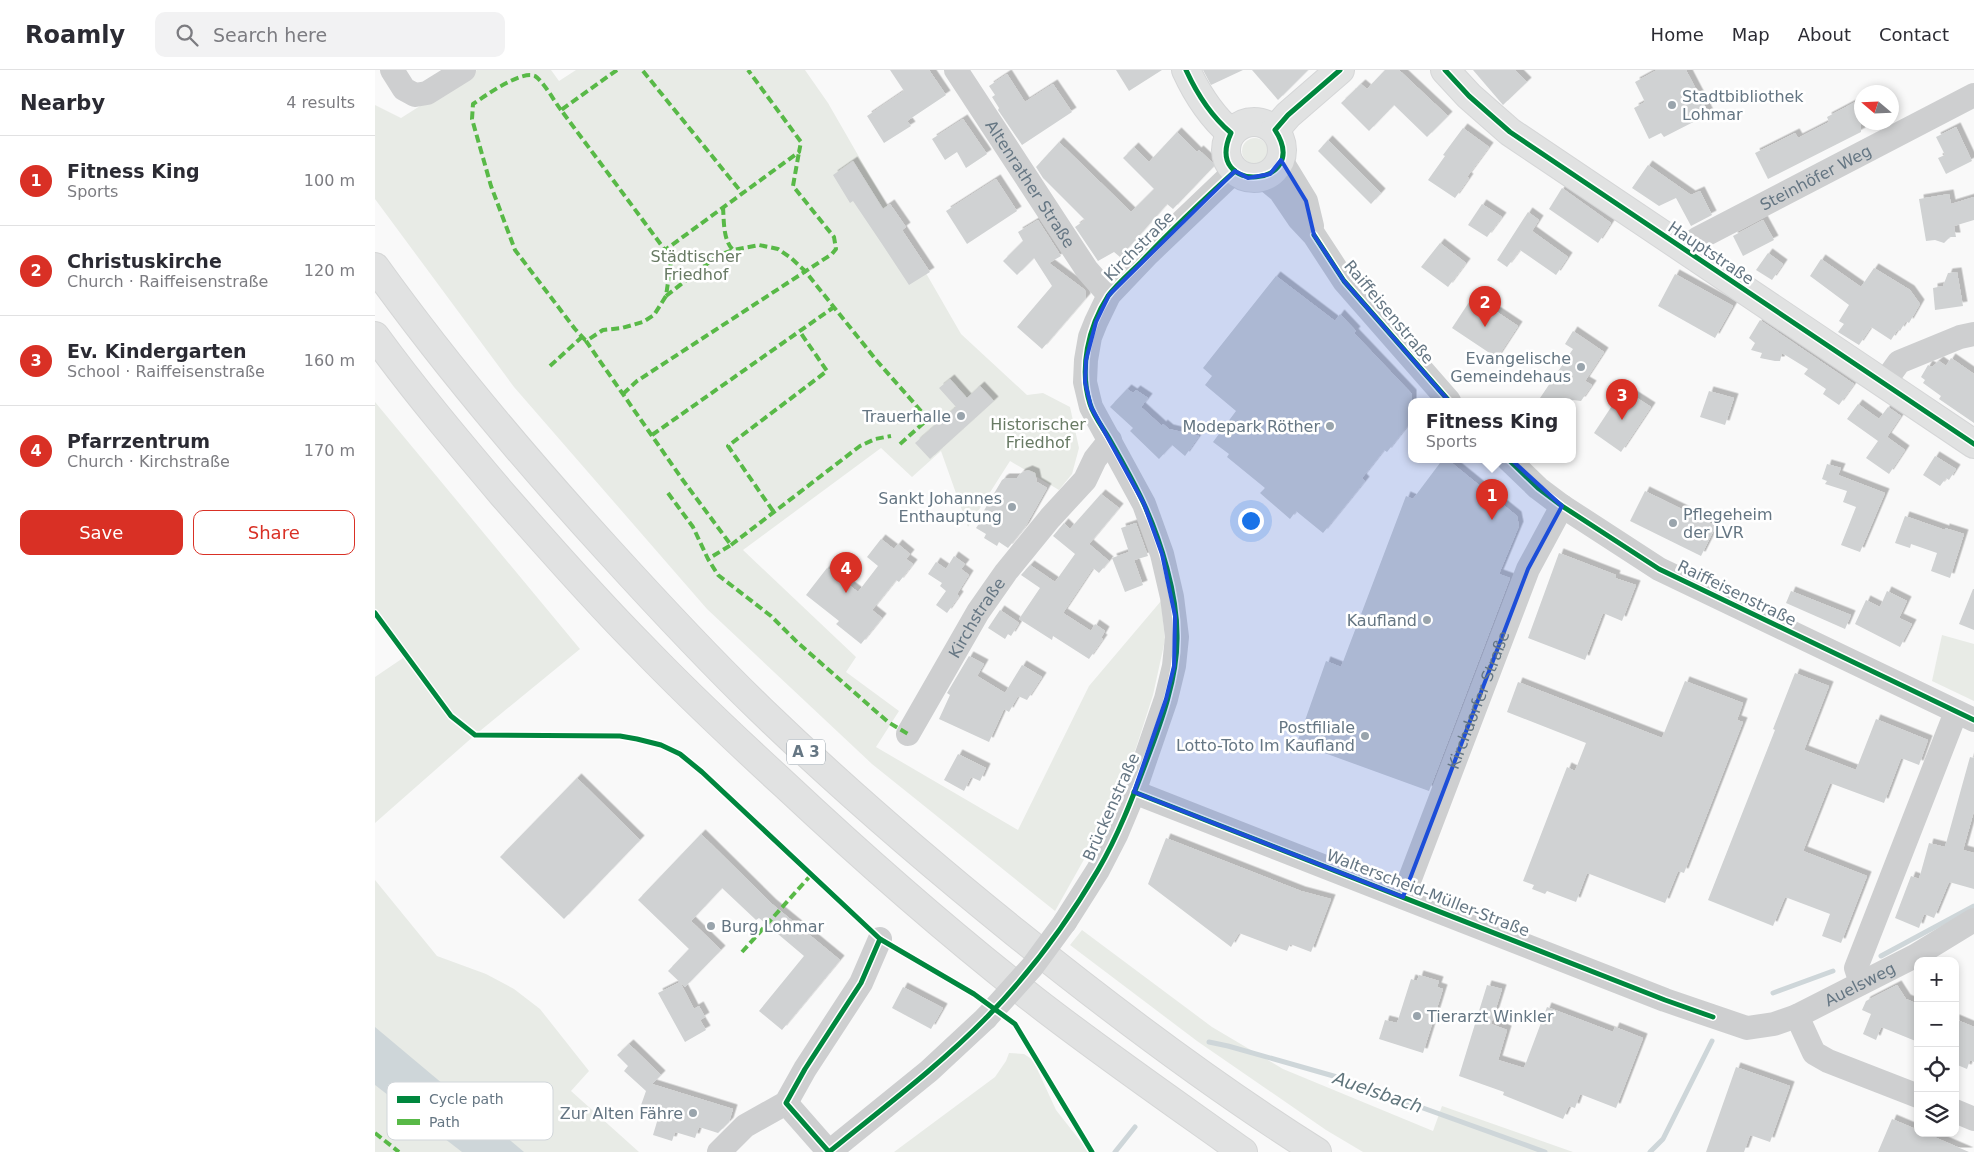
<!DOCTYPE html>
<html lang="en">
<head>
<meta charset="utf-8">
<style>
	:root { --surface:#fff; --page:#f2f2f3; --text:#2b2b33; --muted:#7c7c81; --line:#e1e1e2; --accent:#d93025 }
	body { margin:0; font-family:"DejaVu Sans",sans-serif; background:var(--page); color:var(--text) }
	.controls { position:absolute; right:15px; bottom:15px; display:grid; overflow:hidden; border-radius:10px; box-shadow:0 2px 8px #0003 }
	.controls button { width:45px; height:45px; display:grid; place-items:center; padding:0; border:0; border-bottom:1px solid var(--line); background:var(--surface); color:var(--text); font:25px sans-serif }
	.compass { position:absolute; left:1479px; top:15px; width:45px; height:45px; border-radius:50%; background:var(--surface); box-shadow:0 2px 8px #0003; rotate:289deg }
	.you { position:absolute; left:875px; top:450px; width:18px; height:18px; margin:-12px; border:4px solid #fff; border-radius:50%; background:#1a73e8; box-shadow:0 0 0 8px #1a73e833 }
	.badge { display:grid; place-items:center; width:32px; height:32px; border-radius:50%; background:var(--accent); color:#fff; font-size:16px; font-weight:700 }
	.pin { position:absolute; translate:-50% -41px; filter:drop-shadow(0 1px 2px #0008) }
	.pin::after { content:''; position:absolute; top:26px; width:18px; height:15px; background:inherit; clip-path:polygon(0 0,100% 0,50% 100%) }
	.popup { position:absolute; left:1033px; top:328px; width:168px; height:65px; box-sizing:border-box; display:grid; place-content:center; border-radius:10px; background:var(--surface); filter:drop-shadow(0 1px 4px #0005); font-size:16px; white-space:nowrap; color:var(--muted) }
	.popup b { font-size:19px; color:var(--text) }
	.popup::after { content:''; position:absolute; left:50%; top:100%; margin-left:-10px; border:10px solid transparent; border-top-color:var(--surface) }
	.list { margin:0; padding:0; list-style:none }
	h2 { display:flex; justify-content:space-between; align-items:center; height:65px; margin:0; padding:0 20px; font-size:21px }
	h2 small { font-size:16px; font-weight:400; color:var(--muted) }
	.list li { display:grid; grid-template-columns:32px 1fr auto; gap:15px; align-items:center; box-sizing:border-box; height:90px; padding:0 20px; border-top:1px solid var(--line) }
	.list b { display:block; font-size:19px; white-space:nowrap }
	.list p { margin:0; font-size:16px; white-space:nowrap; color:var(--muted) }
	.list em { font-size:16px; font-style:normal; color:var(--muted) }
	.actions { display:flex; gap:10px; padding:15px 20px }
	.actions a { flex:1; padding:11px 0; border:1px solid var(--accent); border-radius:10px; text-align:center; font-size:18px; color:var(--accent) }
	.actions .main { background:var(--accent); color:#fff }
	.icon { flex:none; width:28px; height:28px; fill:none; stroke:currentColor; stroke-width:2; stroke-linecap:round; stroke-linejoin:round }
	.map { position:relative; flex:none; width:1599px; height:1082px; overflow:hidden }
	header { display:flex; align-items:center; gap:30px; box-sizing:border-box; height:70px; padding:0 25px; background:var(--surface); border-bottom:1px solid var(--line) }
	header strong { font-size:24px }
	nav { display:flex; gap:28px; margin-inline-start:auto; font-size:18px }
	.search { width:350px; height:45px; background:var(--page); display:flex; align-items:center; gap:12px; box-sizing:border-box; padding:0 18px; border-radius:10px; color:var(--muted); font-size:19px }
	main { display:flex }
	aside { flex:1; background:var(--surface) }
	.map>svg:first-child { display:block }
</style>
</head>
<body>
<header>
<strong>Roamly</strong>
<div class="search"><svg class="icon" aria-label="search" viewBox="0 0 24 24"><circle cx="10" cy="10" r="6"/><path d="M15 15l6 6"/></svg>Search here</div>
<nav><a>Home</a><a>Map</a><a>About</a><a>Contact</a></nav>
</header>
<main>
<aside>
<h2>Nearby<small>4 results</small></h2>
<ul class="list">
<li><span class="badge">1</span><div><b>Fitness King</b><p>Sports</p></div><em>100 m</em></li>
<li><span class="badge">2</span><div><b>Christuskirche</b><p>Church · Raiffeisenstraße</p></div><em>120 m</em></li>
<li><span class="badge">3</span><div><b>Ev. Kindergarten</b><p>School · Raiffeisenstraße</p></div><em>160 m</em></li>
<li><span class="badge">4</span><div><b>Pfarrzentrum</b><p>Church · Kirchstraße</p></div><em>170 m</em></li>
</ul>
<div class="actions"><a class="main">Save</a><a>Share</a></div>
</aside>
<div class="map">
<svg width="1599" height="1082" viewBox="0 0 1599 1082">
	<defs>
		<filter id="shadow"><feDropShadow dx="4.5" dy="-4.5" stdDeviation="0" flood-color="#0004"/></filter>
	</defs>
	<rect width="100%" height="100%" fill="#f9f9f9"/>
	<g fill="#e8ebe6">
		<path d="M102 0H176L184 11 201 0H430L453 33 586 264 652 325 668 323 695 337 704 378 697 404 684 420 635 391 593 457 566 381 537 407 506 378 368 480 481 587 471 602 524 641 501 677 643 760 714 616 786 531 790 570 778 625 761 678 725 761 680 841 497 694 332 539 139 317 0 129V35L26 48Z"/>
		<circle cx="880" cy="81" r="13"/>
		<path d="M0 332 205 579 100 665 0 753V607L28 588 0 547Z"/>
		<path d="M1567 565 1599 574V631L1557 611Z"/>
		<path d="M0 810 62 886 111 904 139 919 165 939 214 1001 196 1021 264 1082H0Z"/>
		<path d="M707 860 837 957 908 999 1058 1061 1067 1036 1198 1082H988L951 1060 822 971 695 875Z"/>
		<path d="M634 983 649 984 658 990 681 1040 714 1082H519L620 1007 631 991Z"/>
	</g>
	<path fill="#ced6d9" d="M0 957 149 1082H87L0 1015Z"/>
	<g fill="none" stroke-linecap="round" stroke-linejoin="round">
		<g stroke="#ced6d9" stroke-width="5">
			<path d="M1506 886 1599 836"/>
			<path d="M1398 923 1458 901"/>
			<path d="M834 972 853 976 962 1007 1170 1082"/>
			<path d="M740 1082 760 1057"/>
			<path d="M1275 1082 1288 1069 1337 971"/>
		</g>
	</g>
	<g fill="#d0d2d3" filter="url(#shadow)">
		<path d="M515 0H554L571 25 532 51 536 56 509 73 492 46 529 21Z"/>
		<path d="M741 0H787L754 21Z"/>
		<path d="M828 0H868L836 15Z"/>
		<path d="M877 0H933L903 30Z"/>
		<path d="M1010 0H1024L1073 46 1052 67 1019 35 994 61 966 33 986 14 992 19Z"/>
		<path d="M1098 0H1140L1152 12 1128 35Z"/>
		<path d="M1282 0H1311L1334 44 1289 67 1286 63 1274 69 1259 38 1270 32 1260 12Z"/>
		<path d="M632 4 650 32 678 14 697 42 647 75 623 40 624 38 617 27 620 25 614 16Z"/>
		<path d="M1486 29V62L1393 109 1380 83 1420 63 1423 68 1454 52 1452 47Z"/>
		<path d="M588 49 612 84 591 98 582 82 570 90 557 69Z"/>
		<path d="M1581 57 1597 91 1571 104 1563 88 1570 85 1561 67Z"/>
		<path d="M1088 58 1114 77 1092 107 1094 108 1080 128 1053 110 1070 86 1068 85Z"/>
		<path d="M802 62 822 82 824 80 840 95 798 139 792 134 745 187 739 182 723 191 700 157 710 150 668 108 661 97 684 72 756 142 779 119 748 88 759 77 774 92Z"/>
		<path d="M953 70 1006 123 996 134 943 81Z"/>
		<path d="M478 91 508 139 515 134 531 157 527 160 555 202 534 215 507 174 478 131 475 133 458 105Z"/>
		<path d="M1273 95 1316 125 1325 121 1337 145 1316 156 1301 128 1284 136 1257 118Z"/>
		<path d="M621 109 642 141 592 174 571 141Z"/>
		<path d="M1187 118 1236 153 1223 173 1174 139Z"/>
		<path d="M1574 124 1576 134 1599 127V150L1579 156 1581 167H1575L1569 173 1560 170 1551 171 1544 129Z"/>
		<path d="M1107 134 1127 147 1112 167 1093 155Z"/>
		<path d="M1153 142 1164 150 1157 161 1193 187 1181 205 1145 180 1132 197 1122 190Z"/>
		<path d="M663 150 686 186 674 193 710 220 711 228 667 279 642 257 677 216 659 188 642 205 628 191 648 171 643 162Z"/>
		<path d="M1388 150 1399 170 1368 186 1358 166Z"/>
		<path d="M1065 173 1091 193 1073 217 1046 197Z"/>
		<path d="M1393 183 1408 194 1397 210 1381 200Z"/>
		<path d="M1446 189 1486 217 1499 198 1535 220 1545 234 1534 253 1531 251 1525 261 1523 259 1516 270 1496 257 1484 275 1463 262 1469 254 1464 251 1474 235 1435 206Z"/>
		<path d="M1582 202 1588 236 1560 240 1558 218 1568 216 1573 203Z"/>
		<path d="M1300 204 1358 236 1340 268 1283 236Z"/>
		<path d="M901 206 960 251 965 244 981 261 979 263 1037 324V350L1012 382 1009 380 987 408 990 411 948 463 921 441 915 449 885 423 890 418 852 387 854 384 838 372 861 341 830 315 837 306 828 298Z"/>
		<path d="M1098 226 1143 256 1122 288 1077 258Z"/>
		<path d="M1385 250 1479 314 1464 335 1448 324 1451 319 1429 304 1433 299 1407 283 1405 291H1400L1385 288 1387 283 1376 280 1380 273 1374 268Z"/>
		<path d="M1198 261 1229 282 1210 311 1217 315 1206 331 1198 330 1197 331H1163L1198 279 1190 274Z"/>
		<path d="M1576 288 1599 304V353L1564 329 1566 326 1548 313 1550 310 1546 307 1553 295 1557 297 1564 291 1571 296Z"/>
		<path d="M575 309 592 328 605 316 619 331 555 389 540 373 581 337 564 318Z"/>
		<path d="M752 319 758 323 761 320 773 328 766 337 787 356 788 354 794 359 824 366 810 386 797 375 784 389 755 361 758 358 735 337Z"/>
		<path d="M1248 319 1276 337 1246 382 1219 363Z"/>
		<path d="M1334 321 1359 328 1350 355 1325 347Z"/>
		<path d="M1483 334 1504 349 1513 337 1526 346 1512 367 1530 380 1514 404 1491 388 1503 371 1472 349Z"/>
		<path d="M1560 386 1581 399 1574 410 1571 408 1565 416 1548 405Z"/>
		<path d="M1068 389H1072L1142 446 1144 456 1124 504 1135 508 1054 721 922 673 951 591 966 597 1031 426 1038 429Z"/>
		<path d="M1452 394 1466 398 1463 405 1510 423 1485 482 1466 475 1481 437 1468 432 1472 421 1450 414 1452 411 1447 409Z"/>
		<path d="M653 400 660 403 662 412 672 418 650 457 633 478 624 472 622 476 609 468 611 464 601 458 606 451 604 449 627 410 630 408H642L646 403Z"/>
		<path d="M1270 421 1341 456 1326 486 1255 451Z"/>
		<path d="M726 424 744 438 714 474 734 491 724 503 718 498 688 543 716 561 720 554 730 561 726 568 728 569 714 589 678 566 677 570 644 549 665 518 646 505 655 495 680 512 700 484 678 466 689 453 695 459Z"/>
		<path d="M1530 446 1570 460V458L1589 464 1575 508 1556 501 1562 483 1536 474 1535 478 1520 473Z"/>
		<path d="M761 453 773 486 759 490 768 515 750 522 737 488 754 482 746 458Z"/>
		<path d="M506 469 519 479 523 474 535 484 531 489 538 494 524 512 521 510 497 540 507 548 486 574 461 554 464 551 431 525 452 498 483 522 503 496 492 487Z"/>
		<path d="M1184 483 1241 505 1240 508 1261 515 1247 551 1228 543 1210 590 1153 568Z"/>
		<path d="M579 486 590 494 586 499 594 505 582 524 584 526 572 543 561 535 571 521 565 516 567 513 553 504 561 492 571 499Z"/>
		<path d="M1598 519H1599V560L1584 554Z"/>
		<path d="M1416 521 1476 545 1470 559 1411 533Z"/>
		<path d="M1512 521 1532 531 1524 548 1537 554 1525 577 1480 554 1491 530 1505 537Z"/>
		<path d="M625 540 644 553 636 566 633 564 630 569 613 558Z"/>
		<path d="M594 586 609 594 602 606 630 623 647 595 667 607 652 630 643 626 634 642 629 639 614 672 564 649 575 625 572 623Z"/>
		<path d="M1420 603 1454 616 1429 680 1481 700 1501 649 1553 670 1544 695 1526 688 1509 733 1455 713 1428 781 1492 806 1466 873 1447 866 1455 844 1410 827 1398 856 1333 830 1400 660 1398 659Z"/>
		<path d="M1310 611 1368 633 1362 650 1368 652 1309 803 1303 801 1290 833 1212 803 1201 832 1172 821 1170 824 1157 819 1159 815 1148 811 1192 697 1200 701 1211 673 1132 642 1143 612 1287 668Z"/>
		<path d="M583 684 611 698 605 711 596 707 589 721 569 710Z"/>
		<path d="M1595 687 1599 688V741L1588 780 1599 783V819L1574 812 1559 848 1549 844 1544 858 1520 848 1536 806 1544 809 1554 773 1570 777Z"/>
		<path d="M202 708 265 770 189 849 125 787Z"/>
		<path d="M326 764 397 834 465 890 407 960 384 941 429 886 384 848 381 850 347 818 316 851 346 880 310 917 293 901 314 879 263 830Z"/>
		<path d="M791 768 926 821 956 829 936 882 915 874 912 881 864 863 856 877 773 814Z"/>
		<path d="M1044 905 1064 911 1062 917 1068 919 1048 983 1004 969 1010 950 1022 953 1036 909 1042 911Z"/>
		<path d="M305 912 319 939 324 936 330 947 325 950 331 960 310 972 283 923Z"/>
		<path d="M1112 915 1127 919 1116 954 1132 960 1123 990 1149 998 1172 937 1238 962 1240 957 1268 968 1241 1038 1205 1024 1200 1038 1194 1036 1188 1049 1128 1025 1129 1022 1084 1006Z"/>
		<path d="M1522 915 1531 929 1543 934V972L1506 957 1501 970 1488 964 1496 944 1487 940 1491 931Z"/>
		<path d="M528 917 568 938 556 959 517 938Z"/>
		<path d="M1580 949 1599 957V992L1595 990 1592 999 1580 994Z"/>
		<path d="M254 974 286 1005 277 1014 358 1039 354 1052 343 1063 324 1057 320 1068 300 1062 297 1071 278 1065 284 1045 265 1038 271 1021 249 1001 253 996 242 985Z"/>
		<path d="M1361 997 1415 1016 1395 1072 1375 1065 1369 1082H1331Z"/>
		<path d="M1517 1049 1543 1060V1063H1550L1594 1082H1503Z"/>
	</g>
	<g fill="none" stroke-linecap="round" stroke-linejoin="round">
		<g stroke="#d5d6d7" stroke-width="30">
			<g id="major">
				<path d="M811 0C822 24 836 46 856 63"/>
				<path d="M1070 0 1094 26 1135 62 1599 374"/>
				<circle cx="879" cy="80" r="28"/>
				<path d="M900 60 913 45 965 0"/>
			</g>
		</g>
		<g stroke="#d5d6d6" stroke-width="30">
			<g id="highway">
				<path d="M0 197C71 296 150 389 232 479 282 534 332 588 386 640 467 718 553 792 641 863 738 941 837 1016 942 1082"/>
				<path d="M0 266C40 321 84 373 128 425 173 476 218 528 266 576 312 624 360 669 409 714 489 789 572 862 659 930 727 983 798 1032 868 1082"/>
			</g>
		</g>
		<g stroke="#cecfd0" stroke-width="24">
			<path d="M17 0 29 19 40 25 52 23 89 0"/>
			<path id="s1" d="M581 0 712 200 734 225"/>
			<path d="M906 90 931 131 937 156"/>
			<path d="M888 107 905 121 924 149 939 165 969 211 1074 331"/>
			<path id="s2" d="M1315 184 1322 169 1599 25"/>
			<path d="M1509 313 1524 292 1585 267 1599 264"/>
			<path d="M1133 389 1163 418 1187 436 1284 499 1599 650"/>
			<path id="s3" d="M533 664 603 542 631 502 675 448 710 410 720 389 735 370"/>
			<path id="s4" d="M759 722 1290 930 1372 958 1399 954 1422 946 1540 886 1599 850"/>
			<path id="s5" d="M1028 827 1153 499 1187 436"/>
			<path d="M690 852 723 800 741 765 759 722 791 629 799 596 802 567 797 527 787 484 769 434 716 337 710 312 711 290 715 267 721 252 734 225 773 184 860 101"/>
			<path d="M1486 913 1481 898 1581 642"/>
			<path d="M1422 946 1439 983 1453 991 1543 1026"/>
			<path d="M411 1033 454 1082"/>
			<path d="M1580 1041 1599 1049"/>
			<path d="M344 1082 370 1056 411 1033 430 999 486 913 505 869"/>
			<path d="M454 1082 554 1001 611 948"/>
		</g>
		<use href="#major" stroke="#e1e2e2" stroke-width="28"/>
		<use href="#highway" stroke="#e1e2e2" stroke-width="28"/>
		<path stroke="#cecfd0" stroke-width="24" d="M611 948 657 897 690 852"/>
		<g stroke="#58b947" stroke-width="4" stroke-dasharray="8 4" stroke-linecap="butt">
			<path d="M242 0 186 40 290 180 424 82 426 72 373 0"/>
			<path d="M268 1 367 123"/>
			<path d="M186 40C179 31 169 12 160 6 146 0 110 26 98 34L97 49 116 116 140 180 200 259 211 271"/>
			<path d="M348 137C349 151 348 170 358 180L384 175 403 179 416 188 430 201 502 291 553 349 524 375"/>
			<path d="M290 180 296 192 291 226 279 245 268 252 247 258 228 260 211 271 307 409 356 475 333 489"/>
			<path d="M291 226 342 186 358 180"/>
			<path d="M175 296 207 267"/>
			<path d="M248 324 262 311 457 184 461 179 459 167 418 116 424 82"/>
			<path d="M277 365 459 237"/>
			<path d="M293 423 318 457 333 489 343 505 396 546 422 572 513 652 533 664"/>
			<path d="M398 441 353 376 452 301 425 262"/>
			<path d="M356 475 485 376 500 369 516 366"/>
			<path d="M367 882 436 805"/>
			<path d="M0 1063 24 1082"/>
		</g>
		<g stroke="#fff" stroke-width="8">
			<g id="cycleway">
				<path d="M811 0C822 24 836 46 856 63 827 126 938 118 900 60L913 45 965 0"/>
				<path d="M1070 0 1094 26 1135 62 1599 374"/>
				<path d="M939 165 969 211 1074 331"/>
				<path d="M1133 389 1163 418 1187 436 1284 499 1599 650"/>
				<path d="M0 543 76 646 100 665 245 666 262 669 286 675 305 684 327 702 505 869 599 924 640 954 717 1082"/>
				<path d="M759 722 1290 930 1338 947"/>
				<path d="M454 1082C508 1038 564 996 612 947 655 903 692 853 723 800 743 766 757 729 771 692 786 653 803 607 802 565 802 524 786 471 769 434 759 412 747 391 735 370 729 359 719 347 715 334 704 299 713 257 733 226 742 214 755 203 766 192 796 160 828 130 860 101"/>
				<path d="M454 1082 411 1033 430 999 486 913 505 869"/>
			</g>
		</g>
		<use href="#cycleway" stroke="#00873e" stroke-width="5"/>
	</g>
	<path fill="#1d4ed8" fill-opacity="0.2" stroke="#1d4ed8" stroke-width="4" stroke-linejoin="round" d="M906 90 931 131 939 165 969 211 1080 338 1187 436 1153 499 1028 827 759 722 791 629 799 596 800 546 787 484 769 434 716 337 710 312 711 290 721 252 734 225 860 101 873 108 895 104Z"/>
	<g fill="#99a4ac" stroke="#fff" stroke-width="2">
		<circle cx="1297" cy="35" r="5"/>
		<circle cx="1206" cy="297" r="5"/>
		<circle cx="586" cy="346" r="5"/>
		<circle cx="955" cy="356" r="5"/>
		<circle cx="637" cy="437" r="5"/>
		<circle cx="1298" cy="453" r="5"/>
		<circle cx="1052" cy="550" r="5"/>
		<circle cx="990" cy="666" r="5"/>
		<circle cx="336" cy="856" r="5"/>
		<circle cx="1042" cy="946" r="5"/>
		<circle cx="318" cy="1043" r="5"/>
	</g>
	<g text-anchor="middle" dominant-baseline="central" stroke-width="5" stroke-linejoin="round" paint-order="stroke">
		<rect fill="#fff" stroke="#939fa8" stroke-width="1" x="412" y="669.5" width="38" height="25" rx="4"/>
		<g font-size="15" font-weight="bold" fill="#657683">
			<text x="431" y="682">A 3</text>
		</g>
		<g font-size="16" fill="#657683" stroke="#fff" text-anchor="end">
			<text x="1307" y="26" text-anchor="start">Stadtbibliothek<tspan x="1307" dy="18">Lohmar</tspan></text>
			<text x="1196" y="288">Evangelische<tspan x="1196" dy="18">Gemeindehaus</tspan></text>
			<text x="576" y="346">Trauerhalle</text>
			<text x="945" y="356">Modepark Röther</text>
			<text x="627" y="428">Sankt Johannes<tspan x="627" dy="18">Enthauptung</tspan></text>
			<text x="1308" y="444" text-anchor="start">Pflegeheim<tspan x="1308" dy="18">der LVR</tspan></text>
			<text x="1042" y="550">Kaufland</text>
			<text x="980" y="657">Postfiliale<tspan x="980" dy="18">Lotto-Toto Im Kaufland</tspan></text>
			<text x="346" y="856" text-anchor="start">Burg Lohmar</text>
			<text x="1052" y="946" text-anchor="start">Tierarzt Winkler</text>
			<text x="308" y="1043">Zur Alten Fähre</text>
		</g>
		<g font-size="16" fill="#657683" stroke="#fff">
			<text stroke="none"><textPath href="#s2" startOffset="150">Steinhöfer Weg</textPath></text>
			<text stroke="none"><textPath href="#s1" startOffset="136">Altenrather Straße</textPath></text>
			<text transform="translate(764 176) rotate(-45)">Kirchstraße</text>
			<text transform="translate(1336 183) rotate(34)">Hauptstraße</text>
			<text transform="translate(1014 242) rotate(50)">Raiffeisenstraße</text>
			<text transform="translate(1362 523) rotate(26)">Raiffeisenstraße</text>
			<text stroke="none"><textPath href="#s3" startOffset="135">Kirchstraße</textPath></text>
			<text stroke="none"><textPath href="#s5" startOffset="211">Kirchdorfer Straße</textPath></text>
			<text transform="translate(736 737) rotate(-66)">Brückenstraße</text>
			<text transform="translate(1053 823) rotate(21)">Walterscheid-Müller-Straße</text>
			<text stroke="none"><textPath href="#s4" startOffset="779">Auelsweg</textPath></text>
		</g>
		<g font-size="16" fill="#687a64" stroke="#fff">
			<text x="321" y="186">Städtischer<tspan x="321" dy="18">Friedhof</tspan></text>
			<text x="663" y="354">Historischer<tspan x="663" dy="18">Friedhof</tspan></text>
		</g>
		<g font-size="18" font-style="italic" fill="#60757c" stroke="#fff">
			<text transform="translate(1003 1022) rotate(19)">Auelsbach</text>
		</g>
	</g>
	<rect x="12" y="1012" width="166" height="58" rx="8" fill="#fff" stroke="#d1d6da" stroke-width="1"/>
	<rect x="22" y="1026" width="23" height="7" fill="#00873e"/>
	<rect x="22" y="1049" width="23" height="6" fill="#58b947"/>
	<g font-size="14" fill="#657683">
		<text x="54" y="1034">Cycle path</text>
		<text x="54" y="1057">Path</text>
	</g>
</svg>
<div class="controls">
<button>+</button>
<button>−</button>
<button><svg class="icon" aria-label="locate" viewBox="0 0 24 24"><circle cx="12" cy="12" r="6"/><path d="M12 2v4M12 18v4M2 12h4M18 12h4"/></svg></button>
<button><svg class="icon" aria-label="layers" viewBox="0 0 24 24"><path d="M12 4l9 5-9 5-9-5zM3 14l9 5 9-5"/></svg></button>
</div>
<svg class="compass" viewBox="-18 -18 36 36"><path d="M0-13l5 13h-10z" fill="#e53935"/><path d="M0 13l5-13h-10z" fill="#7c7c81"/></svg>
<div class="you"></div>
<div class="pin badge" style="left:1117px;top:450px">1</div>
<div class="popup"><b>Fitness King</b>Sports</div>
<div class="pin badge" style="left:1110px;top:257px">2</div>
<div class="pin badge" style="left:1247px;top:350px">3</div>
<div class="pin badge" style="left:471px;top:523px">4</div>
</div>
</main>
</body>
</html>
